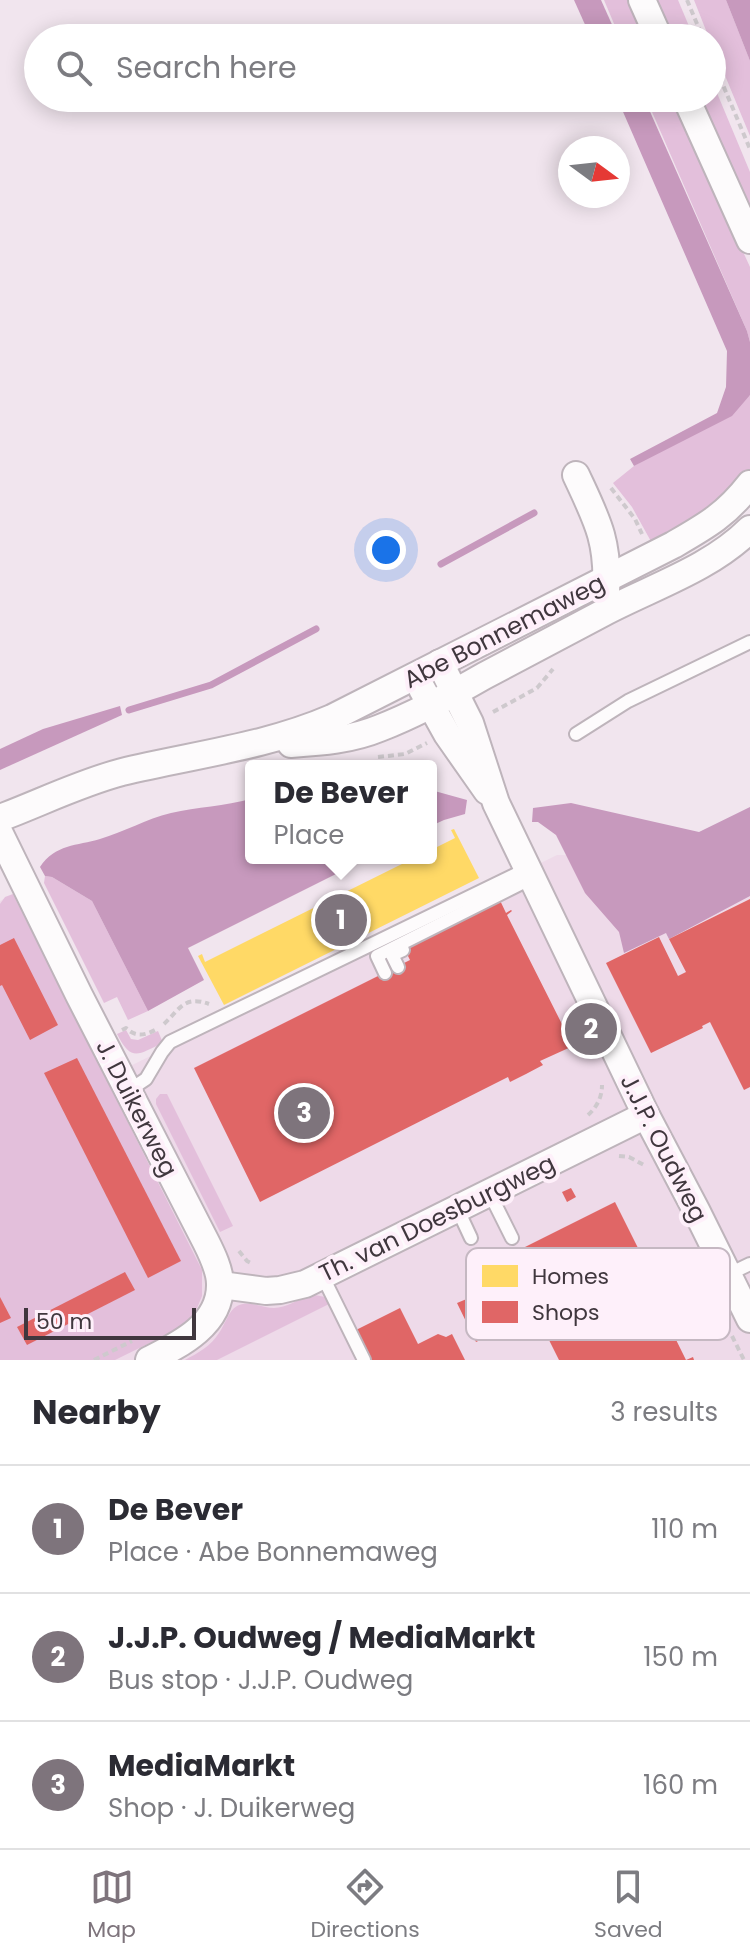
<!DOCTYPE html>
<html lang="en">
<head>
<meta charset="utf-8">
<style>
	:root { --surface:#fff; --page:#f7f7f7; --text:#2b2b33; --muted:#7c7c81; --line:#e1e1e2; --accent:#7e747c }
	body { margin:0; font-family:Poppins,sans-serif; background:var(--page); color:var(--text) }
	.compass { position:absolute; left:558px; top:136px; width:72px; height:72px; border-radius:50%; background:var(--surface); box-shadow:0 4px 20px #0003; rotate:105deg }
	.scale { position:absolute; left:24px; bottom:20px; width:172px; box-sizing:border-box; padding-left:8px; border:4px solid #40373e; border-top:0; font-size:22px; line-height:28px; white-space:nowrap; color:#40373e; -webkit-text-stroke:6px #fef0fa; paint-order:stroke }
	.you { position:absolute; left:386px; top:550px; width:28px; height:28px; margin:-20px; border:6px solid #fff; border-radius:50%; background:#1a73e8; box-shadow:0 0 0 12px #1a73e833 }
	.badge { display:grid; place-items:center; width:52px; height:52px; border-radius:50%; background:var(--accent); color:#fff; font-size:26px; font-weight:700 }
	.pin { position:absolute; translate:-50% -50%; border:4px solid #fff; box-shadow:0 2px 8px #0006 }
	.popup { position:absolute; left:245px; top:760px; width:192px; height:104px; box-sizing:border-box; display:grid; place-content:center; border-radius:8px; background:var(--surface); filter:drop-shadow(0 2px 6px #0005); font-size:26px; white-space:nowrap; color:var(--muted) }
	.popup b { font-size:30px; color:var(--text) }
	.popup::after { content:''; position:absolute; left:50%; top:100%; margin-left:-16px; border:16px solid transparent; border-top-color:var(--surface) }
	.list { margin:0; padding:0; list-style:none }
	h2 { display:flex; justify-content:space-between; align-items:center; height:104px; margin:0; padding:0 32px; font-size:34px }
	h2 small { font-size:26px; font-weight:400; color:var(--muted) }
	.list li { display:grid; grid-template-columns:52px 1fr auto; gap:24px; align-items:center; box-sizing:border-box; height:128px; padding:0 32px; border-top:2px solid var(--line) }
	.list b { display:block; font-size:30px; white-space:nowrap }
	.list p { margin:0; font-size:26px; white-space:nowrap; color:var(--muted) }
	.list em { font-size:26px; font-style:normal; color:var(--muted) }
	.icon { flex:none; width:44px; height:44px; fill:none; stroke:currentColor; stroke-width:2; stroke-linecap:round; stroke-linejoin:round }
	.map { position:relative; flex:none; width:750px; height:1360px; overflow:hidden }
	.search { position:absolute; background:var(--surface); box-shadow:0 4px 20px #0003; left:24px; right:24px; top:24px; height:88px; display:flex; align-items:center; gap:20px; box-sizing:border-box; padding:0 28px; border-radius:44px; color:var(--muted); font-size:30px }
	.sheet { height:488px; background:var(--surface) }
	nav { display:flex; justify-content:space-around; align-items:center; box-sizing:border-box; height:112px; border-top:2px solid var(--line); background:var(--surface); font-size:22px; color:var(--muted) }
	nav a { display:grid; justify-items:center; gap:4px }
	nav .on { color:var(--accent) }
	.map>svg:first-child { display:block }
</style>
</head>
<body>
<div class="map">
<svg width="750" height="1360" viewBox="0 0 750 1360">
	<rect width="100%" height="100%" fill="#f1e5ee"/>
	<path fill="#eedae9" d="M750 824V1360H0V901L13 894 106 1078 557 855 681 856Z"/>
	<g fill="#e3bfdb">
		<path d="M604 0H629L646 38H620Z"/>
		<path d="M655 0H678L694 38H672Z"/>
		<path d="M694 0H726L750 61V136L712 44V38H709Z"/>
		<path d="M712 81 750 172V213L699 98H712Z"/>
		<path d="M646 98H673L750 267V342L747 331Z"/>
		<path d="M750 395V469L734 491 653 545 632 507 613 483 634 466Z"/>
		<path d="M45 876 52 877 92 901 148 1011 128 1020 117 997 104 1003 44 883Z"/>
		<path d="M13 894 202 1270V1296L197 1308 190 1319 174 1331 115 1360H0V904L5 897Z"/>
		<path d="M126 1030 131 1039 138 1040 158 1031 163 1043C138 1054 132 1063 117 1034Z"/>
		<path d="M160 1094H167L233 1226 220 1232 156 1104V1099Z"/>
		<path d="M310 1294 325 1297 329 1304 217 1360H185C198 1353 211 1346 219 1333 225 1325 228 1311 237 1306 248 1300 263 1308 274 1308 286 1308 299 1299 310 1294Z"/>
	</g>
	<g fill="#c799bd">
		<path d="M574 0H601L618 38H591Z"/>
		<path d="M726 0H750V61Z"/>
		<path d="M617 98H644L747 331 750 342V395L732 416 634 466 630 459 717 413 726 387 727 351Z"/>
		<path d="M120 706 122 715 0 770V749L43 729Z"/>
		<path d="M431 790 467 800 465 814 444 820 431 826Z"/>
		<path d="M251 799V858H368L188 948 204 980 148 1011 92 901 52 877 45 876 40 867C55 844 77 846 100 839 124 832 146 819 171 813 197 807 225 806 251 799Z"/>
		<path d="M571 803 699 832 750 807V896L669 939 666 933 624 953 619 932 585 893 556 835 538 822H532L533 808Z"/>
	</g>
	<path fill="#ffd966" d="M454 829 479 878 224 1005 198 956 202 954 205 962 414 858H431V850L455 838 451 830Z"/>
	<g fill="#e06666">
		<path d="M497 894 506 913 511 910 512 911 507 915 573 1046 540 1061 543 1065 526 1074 510 1082 508 1077 260 1202 194 1068 410 960 401 942Z"/>
		<path d="M750 899V1087L744 1090 710 1022 702 1026 703 1028 651 1053 606 963 659 937 678 976 686 972 669 939Z"/>
		<path d="M14 938 58 1025 30 1040 2 985 0 986V945Z"/>
		<path d="M77 1058 181 1261 148 1278 44 1073Z"/>
		<path d="M571 1188 576 1197 567 1202 562 1192Z"/>
		<path d="M615 1202 655 1282 649 1285 686 1360 693 1357 694 1360H559L507 1256Z"/>
		<path d="M125 1272 135 1290 27 1345 17 1327Z"/>
		<path d="M485 1283 508 1327 476 1342 457 1303 469 1298 466 1292Z"/>
		<path d="M0 1297 11 1318 0 1323Z"/>
		<path d="M400 1308 418 1344 438 1334 446 1337 452 1334 465 1360H371L356 1330Z"/>
	</g>
	<g fill="none" stroke-linecap="round" stroke-linejoin="round">
		<g stroke="#c799bd" stroke-width="7">
			<path d="M441 564 534 513"/>
			<path d="M129 710 211 685 316 629"/>
		</g>
		<g stroke="#beb4bb" stroke-width="16">
			<g id="lane">
				<path d="M576 734 628 701 750 642"/>
				<path d="M398 967 392 955 403 950"/>
				<path d="M385 973 377 956 532 878"/>
				<path d="M128 1091 146 1079 162 1052 170 1042 527 869"/>
				<path d="M489 1192 512 1238"/>
				<path d="M457 1208 471 1238"/>
				<path d="M322 1275 364 1360"/>
				<path d="M679 1298 750 1264"/>
			</g>
		</g>
		<g stroke="#beb4bb" stroke-width="30">
			<g id="street">
				<path d="M642 0 659 38"/>
				<path d="M686 98 750 240"/>
				<path d="M576 475C597 520 609 541 606 592"/>
				<path d="M440 663 470 723 496 803 646 1115 696 1210 750 1319"/>
				<path d="M422 689 447 734 487 791"/>
				<path d="M291 744C322 742 351 740 380 728 416 714 451 695 484 676 524 655 563 634 603 613 652 587 710 569 750 529"/>
				<path d="M0 818C40 803 80 783 122 772 192 755 265 747 332 718L673 545C706 526 726 515 750 484"/>
				<path d="M0 834 79 995 206 1242C212 1254 220 1270 220 1284 221 1325 179 1345 149 1360"/>
				<path d="M221 1285 266 1291 280 1290 305 1284 646 1115"/>
			</g>
		</g>
		<g stroke="#cec9cd" stroke-width="4" stroke-dasharray="6 4" stroke-linecap="butt">
			<path d="M687 0 703 38"/>
			<path d="M712 59 750 149"/>
			<path d="M611 488 635 519 642 534"/>
			<path d="M493 712 537 688 553 669"/>
			<path d="M378 757 405 754 427 743"/>
			<path d="M164 1024C180 1009 184 995 209 1004"/>
			<path d="M122 1030 126 1028C136 1038 146 1035 157 1029"/>
			<path d="M588 1115C597 1107 602 1097 602 1085"/>
			<path d="M619 1156 629 1157 644 1165"/>
			<path d="M239 1251 247 1261 253 1264"/>
			<path d="M732 1336 744 1360"/>
			<path d="M94 1360 132 1341"/>
		</g>
		<use href="#lane" stroke="#fdfbfc" stroke-width="12"/>
		<use href="#street" stroke="#fdfbfc" stroke-width="26"/>
	</g>
	<g text-anchor="middle" dominant-baseline="central" stroke-width="8" stroke-linejoin="round" paint-order="stroke">
		<g font-size="24" fill="#40373e" stroke="#fef0fa">
			<text transform="translate(504 631) rotate(-27)">Abe Bonnemaweg</text>
			<text transform="translate(137 1108) rotate(63)">J. Duikerweg</text>
			<text transform="translate(664 1148) rotate(63)">J.J.P. Oudweg</text>
			<text transform="translate(437 1218) rotate(-26)">Th. van Doesburgweg</text>
		</g>
	</g>
	<rect x="466" y="1248" width="264" height="92" rx="12" fill="#fef0fa" stroke="#c5b8c2" stroke-width="2"/>
	<rect x="482" y="1265" width="36" height="22" fill="#ffd966"/>
	<rect x="482" y="1301" width="36" height="22" fill="#e06666"/>
	<g font-size="22" fill="#40373e">
		<text x="532" y="1284">Homes</text>
		<text x="532" y="1320">Shops</text>
	</g>
</svg>
<svg class="compass" viewBox="-18 -18 36 36"><path d="M0-13l5 13h-10z" fill="#e53935"/><path d="M0 13l5-13h-10z" fill="#7c7c81"/></svg>
<div class="scale">50 m</div>
<div class="you"></div>
<div class="pin badge" style="left:341px;top:920px">1</div>
<div class="popup"><b>De Bever</b>Place</div>
<div class="pin badge" style="left:591px;top:1029px">2</div>
<div class="pin badge" style="left:304px;top:1113px">3</div>
<div class="search"><svg class="icon" aria-label="search" viewBox="0 0 24 24"><circle cx="10" cy="10" r="6"/><path d="M15 15l6 6"/></svg>Search here</div>
</div>
<section class="sheet">
<h2>Nearby<small>3 results</small></h2>
<ul class="list">
<li><span class="badge">1</span><div><b>De Bever</b><p>Place · Abe Bonnemaweg</p></div><em>110 m</em></li>
<li><span class="badge">2</span><div><b>J.J.P. Oudweg / MediaMarkt</b><p>Bus stop · J.J.P. Oudweg</p></div><em>150 m</em></li>
<li><span class="badge">3</span><div><b>MediaMarkt</b><p>Shop · J. Duikerweg</p></div><em>160 m</em></li>
</ul>
</section>
<nav>
<a class="on"><svg class="icon" aria-label="map" viewBox="0 0 24 24"><path d="M3 6l6-2 6 2 6-2v14l-6 2-6-2-6 2zM9 4v14M15 6v14"/></svg>Map</a>
<a><svg class="icon" aria-label="directions" viewBox="0 0 24 24"><path d="M12 3l9 9-9 9-9-9zM9 14v-3h6M13 9l2 2-2 2"/></svg>Directions</a>
<a><svg class="icon" aria-label="saved" viewBox="0 0 24 24"><path d="M7 4h10v16l-5-4-5 4z"/></svg>Saved</a>
</nav>
</body>
</html>
